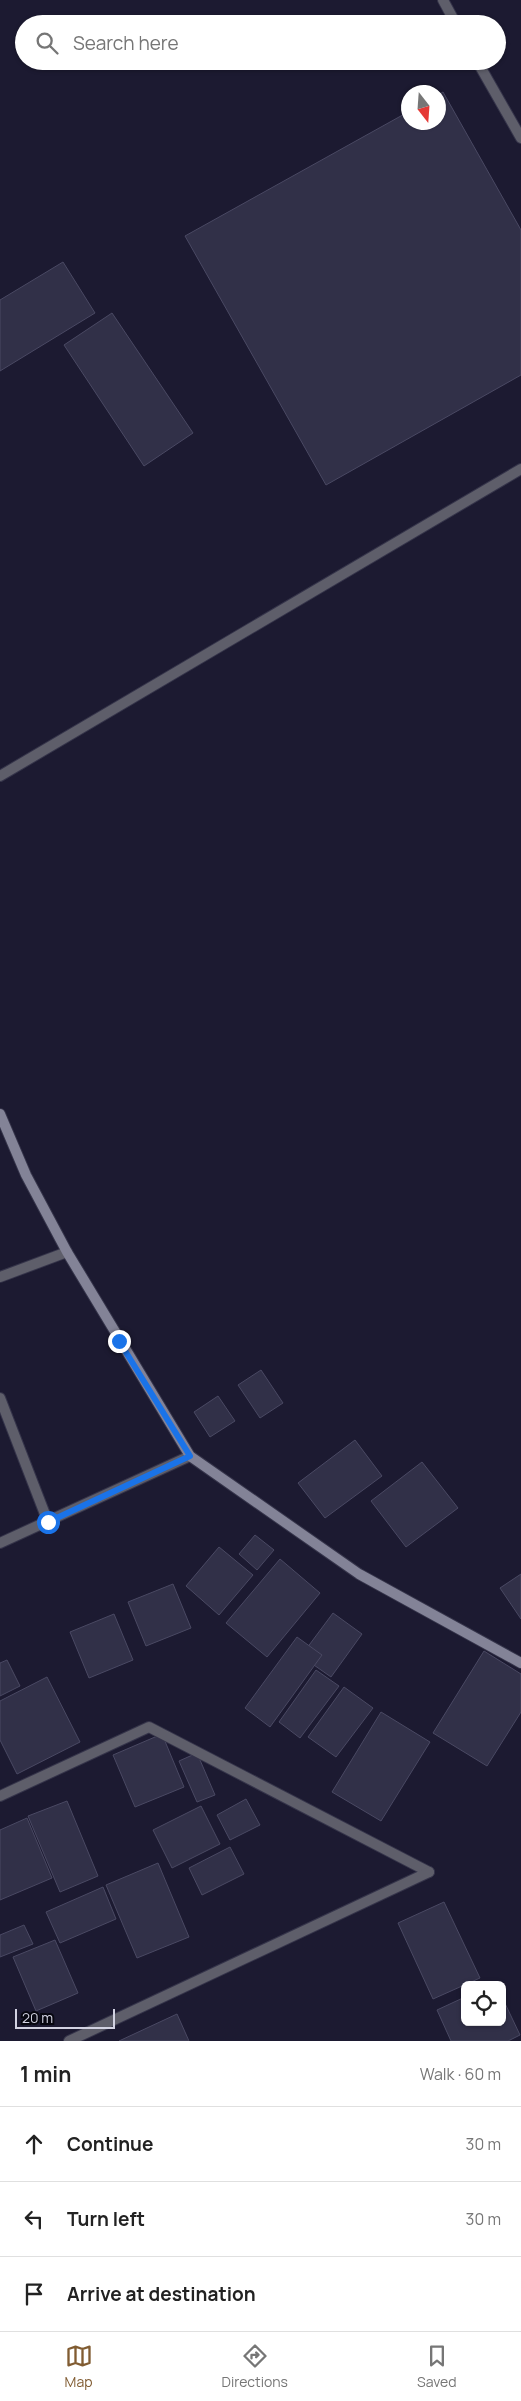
<!DOCTYPE html>
<html lang="en">
<head>
<meta charset="utf-8">
<style>
	:root { --surface:#fff; --page:#f2f2f2; --text:#222; --muted:#767676; --line:#e0e0e0; --accent:#815c32 }
	body { margin:0; font-family:Manrope,sans-serif; background:var(--page); color:var(--text) }
	.controls { position:absolute; right:15px; bottom:15px; display:grid; overflow:hidden; border-radius:8px; box-shadow:0 1px 4px #0004 }
	.controls button { width:45px; height:45px; display:grid; place-items:center; padding:0; border:0; border-bottom:1px solid var(--line); background:var(--surface); color:var(--text); font:25px sans-serif }
	.compass { position:absolute; left:401px; top:85px; width:45px; height:45px; border-radius:50%; background:var(--surface); box-shadow:0 1px 4px #0004; rotate:163deg }
	.scale { position:absolute; left:15px; bottom:12px; width:100px; box-sizing:border-box; padding-left:5px; border:2px solid #d2d2e2; border-top:0; font-size:14px; line-height:18px; white-space:nowrap; color:#d2d2e2; -webkit-text-stroke:4px #070710; paint-order:stroke }
	.stop { position:absolute; width:15px; height:15px; margin:-11px; border:4px solid #1a73e8; border-radius:50%; background:#fff }
	.stop.end { background:#1a73e8; border-color:#fff; box-shadow:0 1px 5px #0008 }
	.list { margin:0; padding:0; list-style:none }
	h2 { display:flex; justify-content:space-between; align-items:center; height:65px; margin:0; padding:0 20px; font-size:21px }
	h2 small { font-size:16px; font-weight:400; color:var(--muted) }
	.list li { display:grid; grid-template-columns:32px 1fr auto; gap:15px; align-items:center; box-sizing:border-box; height:75px; padding:0 20px; border-top:1px solid var(--line) }
	.list b { display:block; font-size:19px; white-space:nowrap }
	.list em { font-size:16px; font-style:normal; color:var(--muted) }
	.icon { flex:none; width:28px; height:28px; fill:none; stroke:currentColor; stroke-width:2; stroke-linecap:round; stroke-linejoin:round }
	.map { position:relative; flex:none; width:521px; height:2041px; overflow:hidden }
	.search { position:absolute; background:var(--surface); box-shadow:0 1px 4px #0004; left:15px; right:15px; top:15px; height:55px; display:flex; align-items:center; gap:12px; box-sizing:border-box; padding:0 18px; border-radius:28px; color:var(--muted); font-size:19px }
	.sheet { height:290px; background:var(--surface) }
	nav { display:flex; justify-content:space-around; align-items:center; box-sizing:border-box; height:70px; border-top:1px solid var(--line); background:var(--surface); font-size:14px; color:var(--muted) }
	nav a { display:grid; justify-items:center; gap:2px }
	nav .on { color:var(--accent) }
	.map>svg:first-child { display:block }
</style>
</head>
<body>
<div class="map">
<svg width="521" height="2041" viewBox="0 0 521 2041">
	<rect width="100%" height="100%" fill="#1c1a31"/>
	<g fill="#313048" stroke="#4a4963">
		<path d="M443 92 521 230V375L326 485 185 236 408 112V122H438V95Z"/>
		<path d="M63 262 95 313 0 371V300Z"/>
		<path d="M112 313 193 433 144 466 64 345Z"/>
		<path d="M261 1370 283 1403 260 1418 238 1385Z"/>
		<path d="M218 1396 235 1421 210 1437 194 1412Z"/>
		<path d="M355 1440 382 1476 325 1518 298 1483Z"/>
		<path d="M422 1462 458 1508 406 1547 371 1501Z"/>
		<path d="M255 1535 274 1550 257 1570 239 1554Z"/>
		<path d="M219 1547 253 1575 219 1615 186 1586Z"/>
		<path d="M280 1559 320 1593 267 1657 226 1623Z"/>
		<path d="M521 1574V1619L500 1588Z"/>
		<path d="M173 1584 191 1628 146 1646 128 1602Z"/>
		<path d="M333 1613 362 1634 331 1677 301 1656Z"/>
		<path d="M114 1614 133 1660 89 1678 70 1632Z"/>
		<path d="M297 1637 322 1655 270 1727 245 1708Z"/>
		<path d="M484 1651 521 1674V1712L487 1766 433 1733Z"/>
		<path d="M7 1660 20 1686 0 1696V1663Z"/>
		<path d="M316 1670 339 1686 300 1738 279 1722Z"/>
		<path d="M47 1677 80 1742 17 1774 0 1740V1701Z"/>
		<path d="M344 1687 373 1708 336 1757 308 1737Z"/>
		<path d="M381 1712 430 1742 381 1821 332 1792Z"/>
		<path d="M162 1734 184 1787 135 1807 113 1755Z"/>
		<path d="M197 1753 215 1795 197 1802 179 1761Z"/>
		<path d="M246 1799 260 1825 230 1840 217 1815Z"/>
		<path d="M67 1801 98 1876 60 1892 28 1816Z"/>
		<path d="M201 1806 220 1844 172 1868 153 1830Z"/>
		<path d="M27 1818 52 1878 0 1900V1830Z"/>
		<path d="M230 1847 244 1874 202 1895 189 1868Z"/>
		<path d="M158 1863 189 1937 137 1958 106 1885Z"/>
		<path d="M103 1887 116 1919 60 1943 46 1912Z"/>
		<path d="M444 1902 480 1978 433 1999 398 1923Z"/>
		<path d="M24 1925 33 1944 0 1957V1935Z"/>
		<path d="M55 1940 78 1993 36 2011 13 1957Z"/>
		<path d="M465 1997V2022H502V1997L520 2035 508 2041H451L437 2010Z"/>
		<path d="M177 2014 189 2041H119Z"/>
	</g>
	<g fill="none" stroke-linecap="round" stroke-linejoin="round">
		<g stroke="#35344a" stroke-width="12">
			<g id="street">
				<path d="M443 0 456 24"/>
				<path d="M477 61 521 138"/>
				<path d="M0 776 521 469"/>
				<path d="M0 1277 67 1252"/>
				<path d="M0 1398 48 1522"/>
				<path d="M0 1543 190 1456"/>
				<path d="M0 1796 149 1727 429 1872"/>
				<path d="M69 2041 429 1872"/>
			</g>
		</g>
		<g stroke="#35344a" stroke-width="12">
			<path id="secondary" d="M0 1114 26 1175 67 1252 190 1456 359 1574 521 1663"/>
		</g>
		<use href="#street" stroke="#5e5e6a" stroke-width="10"/>
		<use href="#secondary" stroke="#838397" stroke-width="10"/>
	</g>
	<g fill="none" stroke-linecap="round" stroke-linejoin="round">
		<path stroke="#1a73e8" stroke-width="6" d="M48 1522 190 1456 119 1341"/>
	</g>
</svg>
<div class="controls">
<button><svg class="icon" aria-label="locate" viewBox="0 0 24 24"><circle cx="12" cy="12" r="6"/><path d="M12 2v4M12 18v4M2 12h4M18 12h4"/></svg></button>
</div>
<svg class="compass" viewBox="-18 -18 36 36"><path d="M0-13l5 13h-10z" fill="#e53935"/><path d="M0 13l5-13h-10z" fill="#767676"/></svg>
<div class="scale">20 m</div>
<div class="stop" style="left:48px;top:1522px"></div>
<div class="stop end" style="left:119px;top:1341px"></div>
<div class="search"><svg class="icon" aria-label="search" viewBox="0 0 24 24"><circle cx="10" cy="10" r="6"/><path d="M15 15l6 6"/></svg>Search here</div>
</div>
<section class="sheet">
<h2>1 min<small>Walk · 60 m</small></h2>
<ul class="list">
<li><svg class="icon" aria-label="ahead" viewBox="0 0 24 24"><path d="M12 20V5M6 11l6-6 6 6"/></svg><div><b>Continue</b></div><em>30 m</em></li>
<li><svg class="icon" aria-label="left" viewBox="0 0 24 24"><path d="M17 20v-9H6M10 6l-5 5 5 5"/></svg><div><b>Turn left</b></div><em>30 m</em></li>
<li><svg class="icon" aria-label="arrive" viewBox="0 0 24 24"><path d="M6 21V4h12l-3 4 3 4H6"/></svg><div><b>Arrive at destination</b></div></li>
</ul>
</section>
<nav>
<a class="on"><svg class="icon" aria-label="map" viewBox="0 0 24 24"><path d="M3 6l6-2 6 2 6-2v14l-6 2-6-2-6 2zM9 4v14M15 6v14"/></svg>Map</a>
<a><svg class="icon" aria-label="directions" viewBox="0 0 24 24"><path d="M12 3l9 9-9 9-9-9zM9 14v-3h6M13 9l2 2-2 2"/></svg>Directions</a>
<a><svg class="icon" aria-label="saved" viewBox="0 0 24 24"><path d="M7 4h10v16l-5-4-5 4z"/></svg>Saved</a>
</nav>
</body>
</html>
